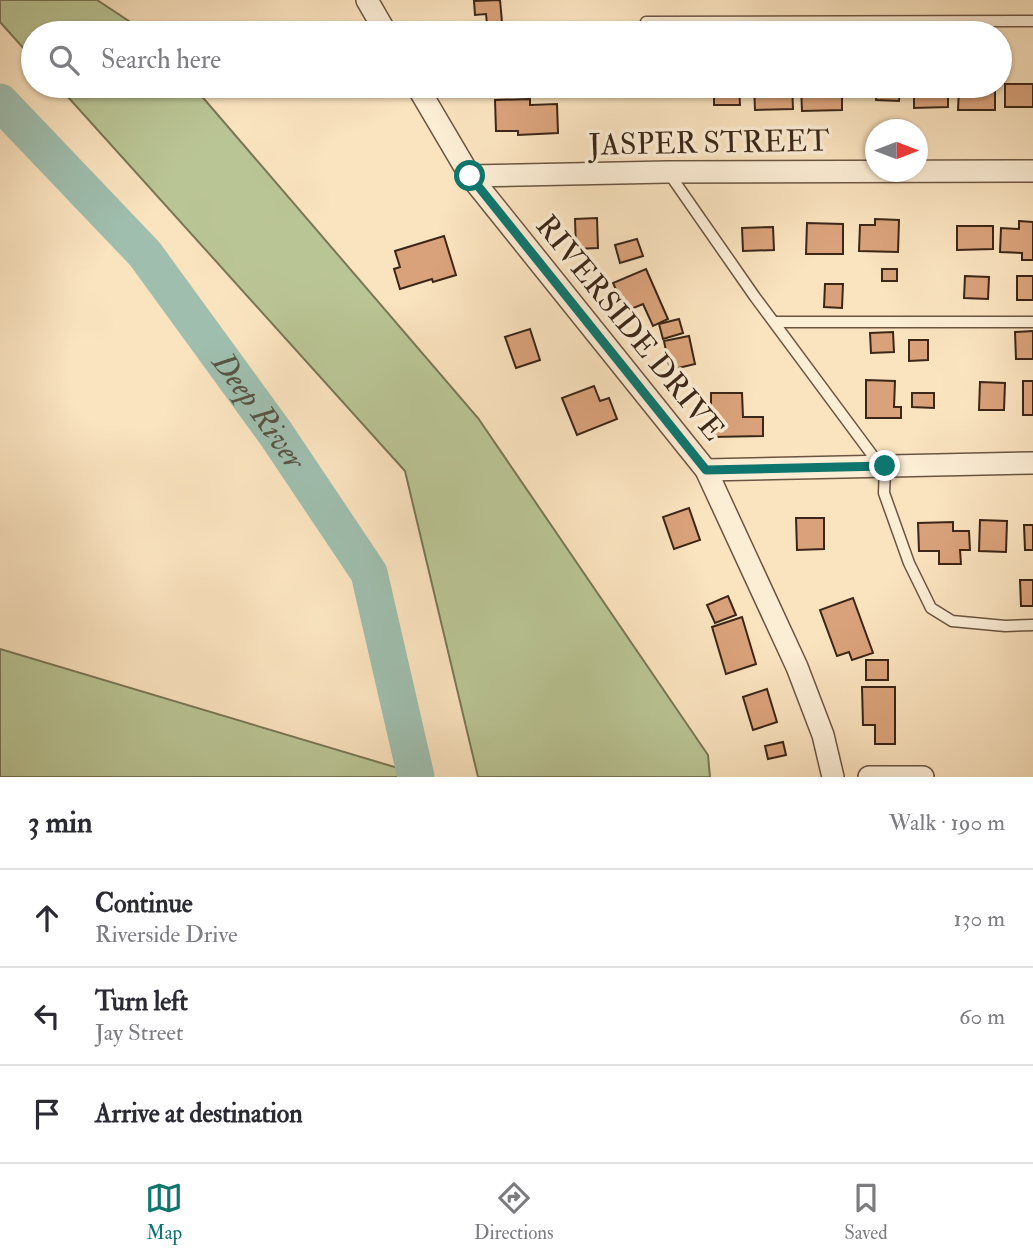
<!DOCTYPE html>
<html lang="en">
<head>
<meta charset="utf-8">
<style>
	:root { --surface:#fff; --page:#f7f7f7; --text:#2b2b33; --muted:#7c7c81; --line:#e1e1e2; --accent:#0f766e }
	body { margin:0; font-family:"IM FELL Double Pica",serif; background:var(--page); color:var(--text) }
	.compass { position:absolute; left:865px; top:119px; width:63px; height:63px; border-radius:50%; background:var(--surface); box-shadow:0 2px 5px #0004; rotate:90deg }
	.stop { position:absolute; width:21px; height:21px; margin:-16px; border:5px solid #0f766e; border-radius:50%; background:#fff }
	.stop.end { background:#0f766e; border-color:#fff; box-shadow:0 2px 7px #0008 }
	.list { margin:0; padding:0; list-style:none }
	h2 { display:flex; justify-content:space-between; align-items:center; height:91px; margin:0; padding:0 28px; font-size:30px }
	h2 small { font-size:23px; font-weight:400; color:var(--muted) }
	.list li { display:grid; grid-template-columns:46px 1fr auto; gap:21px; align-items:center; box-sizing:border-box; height:98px; padding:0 28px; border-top:2px solid var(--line) }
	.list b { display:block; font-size:26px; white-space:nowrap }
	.list p { margin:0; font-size:23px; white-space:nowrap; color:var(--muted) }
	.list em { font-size:23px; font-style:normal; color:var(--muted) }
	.icon { flex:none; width:38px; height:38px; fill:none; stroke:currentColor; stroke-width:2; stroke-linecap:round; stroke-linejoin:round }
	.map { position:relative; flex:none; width:1033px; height:777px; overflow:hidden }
	.search { position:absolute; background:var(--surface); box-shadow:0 2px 5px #0004; left:21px; right:21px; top:21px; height:77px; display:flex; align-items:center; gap:18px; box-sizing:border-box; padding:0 24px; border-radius:38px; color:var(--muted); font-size:26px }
	.sheet { height:385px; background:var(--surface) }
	nav { display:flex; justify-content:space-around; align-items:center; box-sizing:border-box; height:98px; border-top:2px solid var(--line); background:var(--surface); font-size:19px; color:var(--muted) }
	nav a { display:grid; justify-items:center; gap:4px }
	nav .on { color:var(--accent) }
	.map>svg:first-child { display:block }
</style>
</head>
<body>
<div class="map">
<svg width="1033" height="777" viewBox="0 0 1033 777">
	<rect width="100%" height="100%" fill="#fae3bf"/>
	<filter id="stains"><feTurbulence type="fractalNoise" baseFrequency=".00286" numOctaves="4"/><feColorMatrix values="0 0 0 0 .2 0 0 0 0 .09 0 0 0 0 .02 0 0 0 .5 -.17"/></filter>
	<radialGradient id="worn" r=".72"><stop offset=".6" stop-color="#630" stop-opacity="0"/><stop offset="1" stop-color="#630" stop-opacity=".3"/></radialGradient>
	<g fill="#bac595" stroke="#7a7656" stroke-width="2">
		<path d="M0 0H97L147 33H33V59L0 22Z"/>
		<path d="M58 86H193L478 418 708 755 710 777H478L405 471Z"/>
		<path d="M0 649 428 777H0Z"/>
	</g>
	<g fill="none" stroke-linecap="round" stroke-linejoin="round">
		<path stroke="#9fbeae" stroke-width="37" id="s1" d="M0 102 145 254 276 434 369 573 416 777"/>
	</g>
	<g fill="#daa27a" stroke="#3b2617" stroke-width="2">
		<path d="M500 0 503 33H475L474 25 487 24 486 14 475 15 474 1Z"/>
		<rect x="1005" y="84" width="28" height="23"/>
		<path d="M714 86H739L740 105H714Z"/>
		<path d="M754 86H792L793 109 755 110Z"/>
		<path d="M801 86H842V110L802 111Z"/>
		<path d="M877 86H900L899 101 876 100Z"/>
		<path d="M914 86H948V107L914 108Z"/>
		<path d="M959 87 995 88V110H958Z"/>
		<path d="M530 99V105L557 104 558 133 518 135V131H496L495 100Z"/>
		<path d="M597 218 598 248 576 249 575 219Z"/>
		<path d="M875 219 899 220 898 252 859 251 860 225H875Z"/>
		<path d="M1019 221 1033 222V260H1022V253L1000 252 1001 228 1019 229Z"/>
		<path d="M807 223 843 224V254H806Z"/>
		<path d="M957 226H993V249L957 250Z"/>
		<path d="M773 227 774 250 743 251 742 228Z"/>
		<path d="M444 236 456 275 433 282 432 279 400 289 394 269 400 267 395 251Z"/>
		<path d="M637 239 643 256 620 263 615 245Z"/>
		<path d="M646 269 668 319 653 326 643 304 626 311 613 283Z"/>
		<rect x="882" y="269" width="15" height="12"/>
		<path d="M965 276 989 277 988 299 964 298Z"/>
		<rect x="1017" y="276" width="16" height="24"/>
		<path d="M825 284H843L842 308 824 307Z"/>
		<path d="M679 319 683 333 663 339 659 324Z"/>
		<path d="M530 329 540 360 516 368 505 337Z"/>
		<path d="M1033 331V359H1016L1015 332Z"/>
		<path d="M893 332 894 352 871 353 870 333Z"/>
		<path d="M689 336 695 364 670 370 664 341Z"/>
		<path d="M909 340H928V360L909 361Z"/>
		<path d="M866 380 895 381 894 407H901V418H866Z"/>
		<rect x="1023" y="381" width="10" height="34"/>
		<path d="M980 382 1005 383 1004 410H979Z"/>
		<path d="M594 386 600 401 609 398 617 419 577 435 562 398Z"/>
		<path d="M711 393H742L743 417H763V436L711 437Z"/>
		<path d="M912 393H934V408L912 407Z"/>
		<path d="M689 508 700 540 674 549 663 517Z"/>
		<path d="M796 518H824V549L797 550Z"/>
		<path d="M980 520 1007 521 1006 552 979 551Z"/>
		<path d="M953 522V531H969L970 550H960L961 564H939V551H919L918 523Z"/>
		<path d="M1024 525H1033V550H1025Z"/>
		<path d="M1020 580H1033V606H1021Z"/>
		<path d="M728 596 736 615 715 623 707 605Z"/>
		<path d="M853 598 873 653 852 660 849 652 837 656 820 610Z"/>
		<path d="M742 617 756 664 726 674 712 627Z"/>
		<rect x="866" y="660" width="22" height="20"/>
		<path d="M862 687H895V744H875V725H863Z"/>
		<path d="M767 689 777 722 753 730 743 697Z"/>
		<path d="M783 742 786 755 768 759 765 746Z"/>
	</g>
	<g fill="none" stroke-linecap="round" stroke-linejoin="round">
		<g stroke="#6b5541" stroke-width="13">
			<g id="service">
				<path d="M646 22 1033 21"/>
				<path d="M668 172 755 297 873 456 885 466 884 493 909 563 931 608 952 621 1005 626 1033 625"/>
				<path d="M774 322H1033"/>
			</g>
		</g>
		<g stroke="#6b5541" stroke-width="24">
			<g id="minor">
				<path d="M367 0 386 33"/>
				<path d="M417 86 470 176 706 470 797 667 823 735 833 777"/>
				<path d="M470 176 668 172 1033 171"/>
				<path d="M706 470 1033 463"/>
				<path d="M869 777H923"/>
			</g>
		</g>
		<use href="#service" stroke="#fcedd5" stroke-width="10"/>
		<use href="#minor" stroke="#fcedd5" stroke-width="21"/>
	</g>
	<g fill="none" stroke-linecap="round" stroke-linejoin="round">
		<path stroke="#0f766e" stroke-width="9" d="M470 176 706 470 885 466"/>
	</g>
	<g text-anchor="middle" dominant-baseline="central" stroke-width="7" stroke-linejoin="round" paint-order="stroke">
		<g font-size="30" fill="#3b2617" stroke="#fcedd5">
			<text transform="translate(709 143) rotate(-1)">JASPER STREET</text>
			<text transform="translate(630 328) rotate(51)">RIVERSIDE DRIVE</text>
		</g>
		<g font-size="32" font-style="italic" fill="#595444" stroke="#fcedd5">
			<text stroke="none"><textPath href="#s1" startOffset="404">Deep River</textPath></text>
		</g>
	</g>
	<rect width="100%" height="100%" filter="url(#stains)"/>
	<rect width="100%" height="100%" fill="url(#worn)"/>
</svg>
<svg class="compass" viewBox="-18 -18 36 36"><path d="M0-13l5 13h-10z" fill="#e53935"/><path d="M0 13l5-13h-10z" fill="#7c7c81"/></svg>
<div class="stop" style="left:470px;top:176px"></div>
<div class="stop end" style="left:885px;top:466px"></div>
<div class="search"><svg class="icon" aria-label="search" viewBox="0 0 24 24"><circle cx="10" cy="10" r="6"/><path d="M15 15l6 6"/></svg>Search here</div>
</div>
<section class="sheet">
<h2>3 min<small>Walk · 190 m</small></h2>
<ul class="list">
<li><svg class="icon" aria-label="ahead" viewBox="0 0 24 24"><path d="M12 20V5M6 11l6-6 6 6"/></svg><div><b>Continue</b><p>Riverside Drive</p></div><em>130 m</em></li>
<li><svg class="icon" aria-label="left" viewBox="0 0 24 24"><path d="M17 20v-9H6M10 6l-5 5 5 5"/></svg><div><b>Turn left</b><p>Jay Street</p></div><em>60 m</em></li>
<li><svg class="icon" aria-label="arrive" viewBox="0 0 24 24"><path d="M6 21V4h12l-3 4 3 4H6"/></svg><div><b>Arrive at destination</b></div></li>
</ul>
</section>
<nav>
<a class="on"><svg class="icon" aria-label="map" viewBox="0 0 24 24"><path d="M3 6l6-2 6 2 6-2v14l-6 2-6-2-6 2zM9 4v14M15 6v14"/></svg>Map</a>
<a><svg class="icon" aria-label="directions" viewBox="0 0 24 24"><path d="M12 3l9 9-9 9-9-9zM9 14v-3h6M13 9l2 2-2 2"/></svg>Directions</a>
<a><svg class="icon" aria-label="saved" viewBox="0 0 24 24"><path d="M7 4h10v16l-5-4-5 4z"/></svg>Saved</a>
</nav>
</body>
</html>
